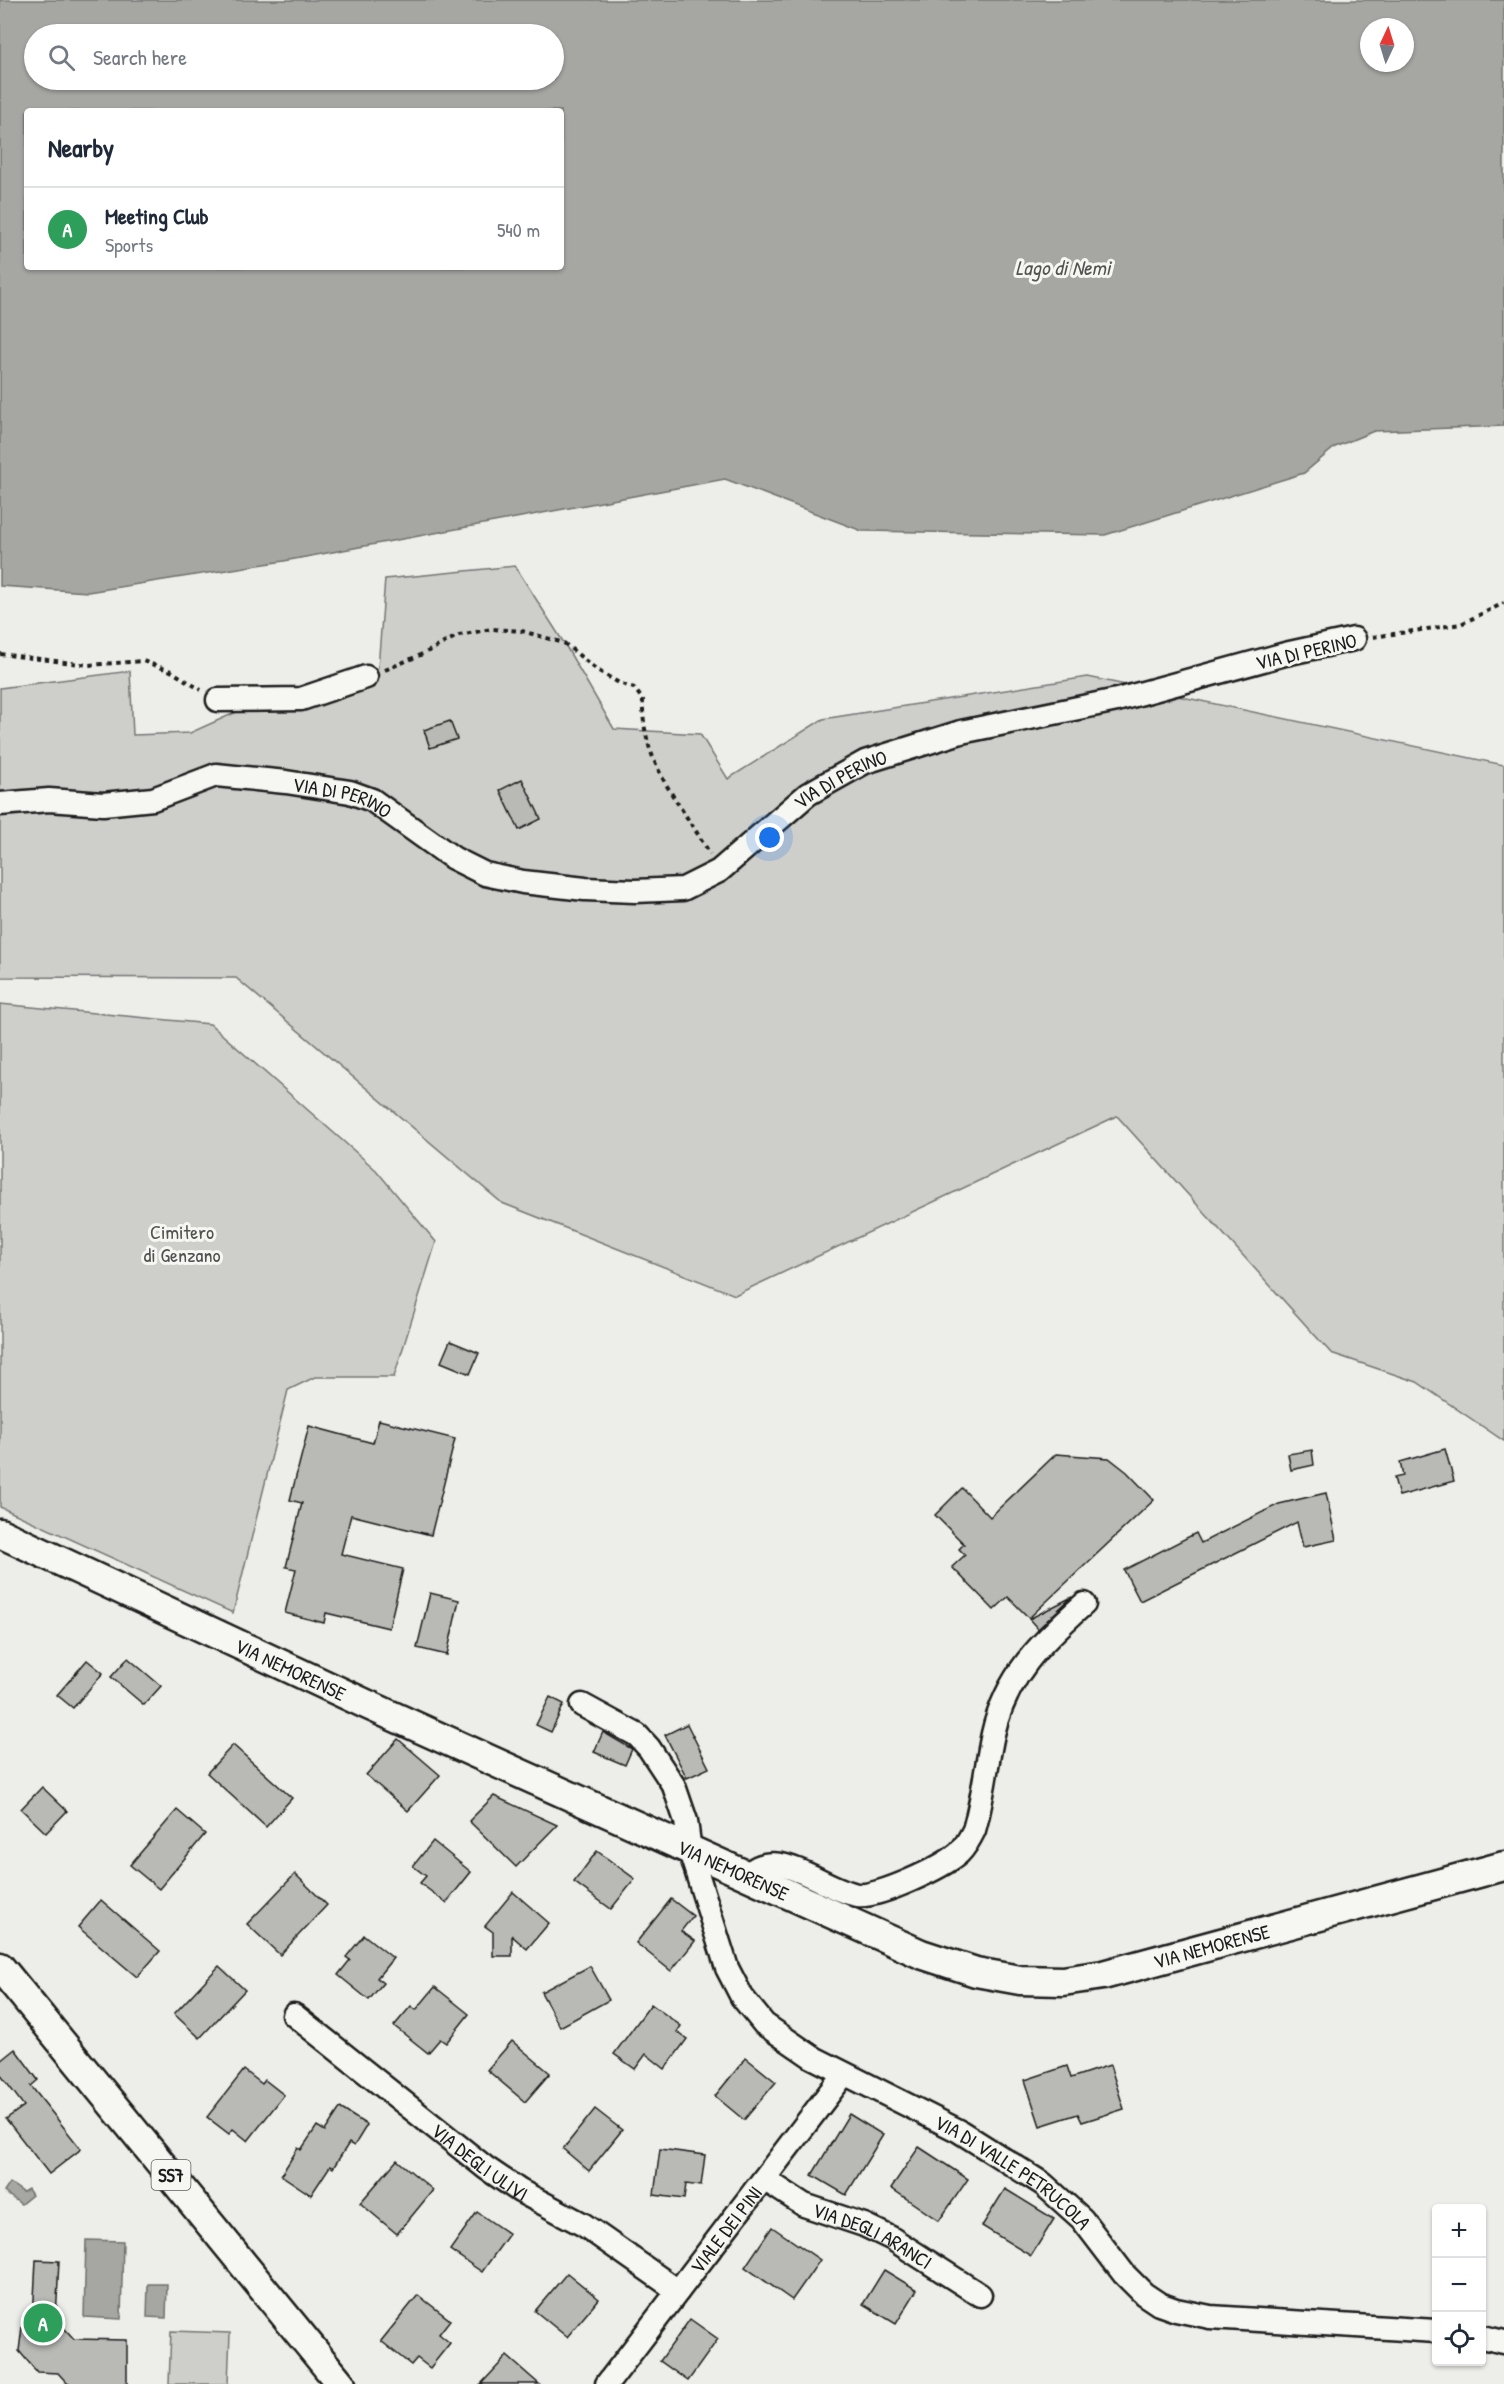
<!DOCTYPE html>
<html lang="en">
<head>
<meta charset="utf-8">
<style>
	:root { --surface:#fff; --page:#f2f2f3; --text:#1f2937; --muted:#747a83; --line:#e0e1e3; --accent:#b45309 }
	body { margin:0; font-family:"Patrick Hand",sans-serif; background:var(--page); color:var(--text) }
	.controls { position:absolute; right:18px; bottom:18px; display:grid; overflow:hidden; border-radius:6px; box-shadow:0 2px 4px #0004 }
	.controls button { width:54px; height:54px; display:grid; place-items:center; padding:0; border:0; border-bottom:2px solid var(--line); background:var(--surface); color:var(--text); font:30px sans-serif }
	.compass { position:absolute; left:1360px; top:18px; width:54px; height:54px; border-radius:50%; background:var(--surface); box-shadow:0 2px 4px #0004; rotate:4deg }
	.you { position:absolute; left:770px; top:838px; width:21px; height:21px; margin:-15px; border:4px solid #fff; border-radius:50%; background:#1a73e8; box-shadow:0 0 0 9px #1a73e833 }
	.badge { display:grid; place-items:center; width:39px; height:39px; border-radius:50%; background:var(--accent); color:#fff; font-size:20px; font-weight:700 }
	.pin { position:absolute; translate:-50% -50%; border:3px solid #fff; box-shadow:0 2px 6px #0006 }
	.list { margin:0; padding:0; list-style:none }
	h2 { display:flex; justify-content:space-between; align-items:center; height:78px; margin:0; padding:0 24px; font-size:26px }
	h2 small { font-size:20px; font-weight:400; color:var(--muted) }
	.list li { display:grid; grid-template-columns:39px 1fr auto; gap:18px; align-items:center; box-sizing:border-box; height:84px; padding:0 24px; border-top:2px solid var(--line) }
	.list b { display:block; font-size:22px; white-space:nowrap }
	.list p { margin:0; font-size:20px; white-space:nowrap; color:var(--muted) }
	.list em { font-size:20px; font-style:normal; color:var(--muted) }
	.icon { flex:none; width:33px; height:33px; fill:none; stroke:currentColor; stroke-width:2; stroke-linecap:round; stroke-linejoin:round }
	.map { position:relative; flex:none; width:1504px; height:2384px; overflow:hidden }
	.search { position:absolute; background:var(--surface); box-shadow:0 2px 4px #0004; left:24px; top:24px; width:540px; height:66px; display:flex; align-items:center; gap:15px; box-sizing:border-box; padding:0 21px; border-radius:33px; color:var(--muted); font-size:22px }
	.panel { position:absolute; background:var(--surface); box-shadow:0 2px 4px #0004; left:24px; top:108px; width:540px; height:162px; border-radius:6px }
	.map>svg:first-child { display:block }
</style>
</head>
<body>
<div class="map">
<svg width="1504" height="2384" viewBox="0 0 1504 2384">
	<rect width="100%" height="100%" fill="#edede9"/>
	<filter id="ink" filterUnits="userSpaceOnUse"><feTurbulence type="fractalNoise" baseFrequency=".0167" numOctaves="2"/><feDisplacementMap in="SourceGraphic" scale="12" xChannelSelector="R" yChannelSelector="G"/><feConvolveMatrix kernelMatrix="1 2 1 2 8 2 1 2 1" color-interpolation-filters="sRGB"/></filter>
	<g filter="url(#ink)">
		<g fill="#cececb" stroke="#757574" stroke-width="1.5">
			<path d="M515 566 564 643 614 729 700 734 728 779 823 719 1088 677 1504 765V1441L1417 1382 1331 1353 1117 1116 735 1295 502 1203 236 978 0 977V688L130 671 133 735 190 733 270 697 360 689 378 668 385 579Z"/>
			<path d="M0 1004 210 1024 376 1170 436 1242 394 1377H315L288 1390 233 1613 0 1507Z"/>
			<path d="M171 2331 230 2333 228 2384H169Z"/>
		</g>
		<g fill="#a6a6a3" stroke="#6f6f6d" stroke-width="1.5" fill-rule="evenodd">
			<path d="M0 0H1504V426L1374 431 1335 447 1304 473 1105 535 862 531 725 479 284 561 88 592 0 586ZM1369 27H1405V63H1369ZM554 34V80H34V34ZM27 111H561V267H27Z"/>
			<path d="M10 2183 23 2192 28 2189 32 2195 21 2204 4 2192Z"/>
			<path d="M86 2240 123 2241 121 2319 84 2317Z"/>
			<path d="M148 2284H167L166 2318 147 2317Z"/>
		</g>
		<g fill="#b9b9b6" stroke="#1c1c1c" stroke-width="1.5">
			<path d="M450 721 457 739 430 748 424 730Z"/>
			<path d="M522 779 541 819 519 830 500 790Z"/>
			<path d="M450 1341 479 1353 470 1374 441 1362Z"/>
			<path d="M379 1420 455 1439 431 1535 351 1515 341 1554 403 1569 389 1628 326 1613 324 1623 285 1613 296 1569 286 1567 302 1503 290 1500 309 1426 373 1443Z"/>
			<path d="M1445 1449 1454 1481 1399 1496 1394 1478 1403 1476 1400 1462Z"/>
			<path d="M1312 1450 1314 1465 1291 1470 1288 1454Z"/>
			<path d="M1056 1454 1109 1458 1127 1472 1154 1500 1029 1618 1008 1597 994 1610 952 1567 965 1555 959 1549 964 1544 935 1515 962 1488 990 1517Z"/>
			<path d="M1326 1493 1336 1540 1303 1547 1297 1522 1140 1601 1124 1570 1196 1533 1201 1543 1279 1504Z"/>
			<path d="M430 1593 459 1600 447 1655 417 1648Z"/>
			<path d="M1072 1597 1038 1629 1029 1619Z"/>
			<path d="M128 1658 161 1686 144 1705 111 1677Z"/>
			<path d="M87 1660 103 1673 73 1708 57 1695Z"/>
			<path d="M550 1697 564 1704 551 1732 536 1725Z"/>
			<path d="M687 1724 709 1768 687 1778 665 1735Z"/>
			<path d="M603 1732 632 1749 625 1765 594 1752Z"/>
			<path d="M398 1739 440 1775 408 1811 366 1775Z"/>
			<path d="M233 1745 292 1798 266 1827 207 1773Z"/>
			<path d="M42 1787 67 1811 46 1833 21 1809Z"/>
			<path d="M494 1796 557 1825 516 1867 469 1821Z"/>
			<path d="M177 1810 205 1834 159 1889 130 1865Z"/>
			<path d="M433 1841 471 1872 446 1903 420 1883 426 1876 413 1866Z"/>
			<path d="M597 1851 635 1879 611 1909 574 1882Z"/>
			<path d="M295 1874 327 1905 280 1955 247 1924Z"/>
			<path d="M513 1892 549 1923 527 1949 512 1936V1956H493V1932L485 1926Z"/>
			<path d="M671 1899 693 1916 681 1931 695 1941 671 1971 636 1943Z"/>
			<path d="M101 1900 160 1951 137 1977 78 1927Z"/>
			<path d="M364 1935 393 1958 377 1978 383 1983 369 2000 338 1975 350 1960 346 1957Z"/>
			<path d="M219 1966 245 1990 200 2038 174 2014Z"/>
			<path d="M590 1966 609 2000 560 2027 541 1992Z"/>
			<path d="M435 1987 469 2014 446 2043 440 2039 428 2053 394 2026 411 2006 416 2010Z"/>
			<path d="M651 2004 681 2026 677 2032 687 2039 665 2069 646 2054 635 2069 614 2054Z"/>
			<path d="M512 2041 550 2073 525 2102 487 2070Z"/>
			<path d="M15 2049 38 2080 31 2086 81 2149 49 2174 6 2119 24 2106 0 2074V2061Z"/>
			<path d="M746 2058 776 2082 744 2120 715 2096Z"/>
			<path d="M1110 2065 1124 2109 1082 2122 1078 2114 1040 2126 1025 2080 1067 2066 1071 2078Z"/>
			<path d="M244 2070 262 2084 265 2080 284 2095 248 2141 233 2129 229 2134 207 2117Z"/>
			<path d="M340 2108 367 2125 354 2146 349 2143 333 2168 330 2166 311 2195 281 2175 298 2148 301 2150 317 2126 325 2131Z"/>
			<path d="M595 2109 622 2130 589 2171 563 2149Z"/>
			<path d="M849 2114 883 2135 846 2195 812 2175Z"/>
			<path d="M919 2147 968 2179 939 2221 891 2188Z"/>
			<path d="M660 2149 705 2155 701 2186 686 2184 684 2199 654 2195Z"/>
			<path d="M397 2160 433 2190 397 2234 360 2203Z"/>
			<path d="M1005 2189 1054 2219 1031 2256 982 2226Z"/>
			<path d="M477 2212 509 2234 482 2272 450 2250Z"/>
			<path d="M772 2227 820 2260 792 2300 745 2267Z"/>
			<path d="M36 2260 59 2261 56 2319 74 2339 127 2340V2384H68L58 2373 37 2372 19 2351 22 2327 33 2318Z"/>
			<path d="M884 2270 917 2290 896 2324 863 2304Z"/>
			<path d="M567 2273 599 2299 567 2337 535 2311Z"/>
			<path d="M418 2295 450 2320 439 2334 450 2343 430 2368 417 2358 411 2365 381 2341Z"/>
			<path d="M690 2319 718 2339 688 2381 660 2361Z"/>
			<path d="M507 2356 539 2384H481Z"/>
		</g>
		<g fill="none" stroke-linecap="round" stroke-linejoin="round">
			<g stroke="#1c1c1c" stroke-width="27">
				<g id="minor">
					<path d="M218 700 301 699 366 677"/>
					<path id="s1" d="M0 804 49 800 103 804 153 799 216 775 286 782 350 792 372 800 453 858 485 874 523 882 585 889 635 891 683 889 719 871 808 794 865 762 961 732 1117 700 1285 654 1354 639"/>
					<path id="s2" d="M582 1705 637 1735 649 1748 674 1786 686 1821 690 1851 727 1968 742 1997 764 2024 812 2057 959 2131 1043 2184 1082 2219 1124 2274 1144 2294 1159 2304 1176 2310 1210 2317 1436 2331"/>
					<path d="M747 1876C776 1843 824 1890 858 1895 878 1898 943 1867 959 1853 966 1846 970 1838 974 1830 983 1799 986 1766 993 1734 1006 1676 1041 1642 1084 1604"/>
					<path id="s3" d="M294 2015 486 2168 520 2191 584 2225 678 2291"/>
					<path id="s4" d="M764 2179 804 2205 864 2225 891 2238 980 2295"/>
					<path d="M1482 2337 1504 2342"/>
					<path id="s5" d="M607 2384 844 2074"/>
				</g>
			</g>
			<g stroke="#1c1c1c" stroke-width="33">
				<g id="major">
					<path id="s6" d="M0 1533 366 1704 921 1954 976 1972 1020 1980 1063 1981 1103 1975 1504 1866"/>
					<path d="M0 1967 341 2384"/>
				</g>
			</g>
			<g stroke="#1c1c1c" stroke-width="4" stroke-dasharray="4.5 4.5" stroke-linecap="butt">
				<path d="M1373 637 1461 624 1504 603"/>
				<path d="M0 654 88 665 143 661 171 671 201 690"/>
				<path d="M385 670 425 653 459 635 492 629 522 631 564 643 597 670 619 683 634 688 643 700C641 764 680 802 710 854"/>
			</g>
			<use href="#minor" stroke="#f6f6f2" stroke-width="22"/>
			<use href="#major" stroke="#f6f6f2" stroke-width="28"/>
		</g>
	</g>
	<g text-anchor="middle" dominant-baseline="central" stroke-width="6" stroke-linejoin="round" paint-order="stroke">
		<rect fill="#f6f6f2" stroke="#5d5d5c" stroke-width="1.5" x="151.5" y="2160" width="39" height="30" rx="4.5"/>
		<g font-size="18" font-weight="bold" fill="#1c1c1c">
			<text x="171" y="2175">SS7</text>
		</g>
		<g font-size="20" fill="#1c1c1c" stroke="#f6f6f2">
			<text transform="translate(1306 651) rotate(-13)">VIA DI PERINO</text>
			<text stroke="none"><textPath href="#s1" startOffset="908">VIA DI PERINO</textPath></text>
			<text stroke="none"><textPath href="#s1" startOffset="350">VIA DI PERINO</textPath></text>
			<text stroke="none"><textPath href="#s6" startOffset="321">VIA NEMORENSE</textPath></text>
			<text stroke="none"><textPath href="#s6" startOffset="807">VIA NEMORENSE</textPath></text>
			<text stroke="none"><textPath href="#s6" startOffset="1311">VIA NEMORENSE</textPath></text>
			<text stroke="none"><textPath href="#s3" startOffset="237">VIA DEGLI ULIVI</textPath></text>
			<text stroke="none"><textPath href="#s2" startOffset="674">VIA DI VALLE PETRUCOLA</textPath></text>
			<text stroke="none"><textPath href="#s5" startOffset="195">VIALE DEI PINI</textPath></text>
			<text stroke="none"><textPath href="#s4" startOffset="123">VIA DEGLI ARANCI</textPath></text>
		</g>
		<g font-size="20" fill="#515151" stroke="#f6f6f2">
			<text x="182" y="1231">Cimitero<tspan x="182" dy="23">di Genzano</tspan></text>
		</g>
		<g font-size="21" font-style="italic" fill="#535352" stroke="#f6f6f2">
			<text x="1063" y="267">Lago di Nemi</text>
		</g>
	</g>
</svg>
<div class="controls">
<button>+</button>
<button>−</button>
<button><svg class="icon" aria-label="locate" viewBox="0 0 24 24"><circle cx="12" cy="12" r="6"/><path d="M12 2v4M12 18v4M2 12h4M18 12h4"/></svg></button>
</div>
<svg class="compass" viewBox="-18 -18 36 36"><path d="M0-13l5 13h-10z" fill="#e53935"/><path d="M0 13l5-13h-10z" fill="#747a83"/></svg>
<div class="you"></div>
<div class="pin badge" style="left:43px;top:2323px;background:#2e9e5b">A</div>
<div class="search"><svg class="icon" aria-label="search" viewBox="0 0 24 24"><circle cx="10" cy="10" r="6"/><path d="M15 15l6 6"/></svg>Search here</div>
<section class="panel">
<h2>Nearby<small></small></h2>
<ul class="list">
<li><span class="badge" style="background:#2e9e5b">A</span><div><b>Meeting Club</b><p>Sports</p></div><em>540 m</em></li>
</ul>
</section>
</div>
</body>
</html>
